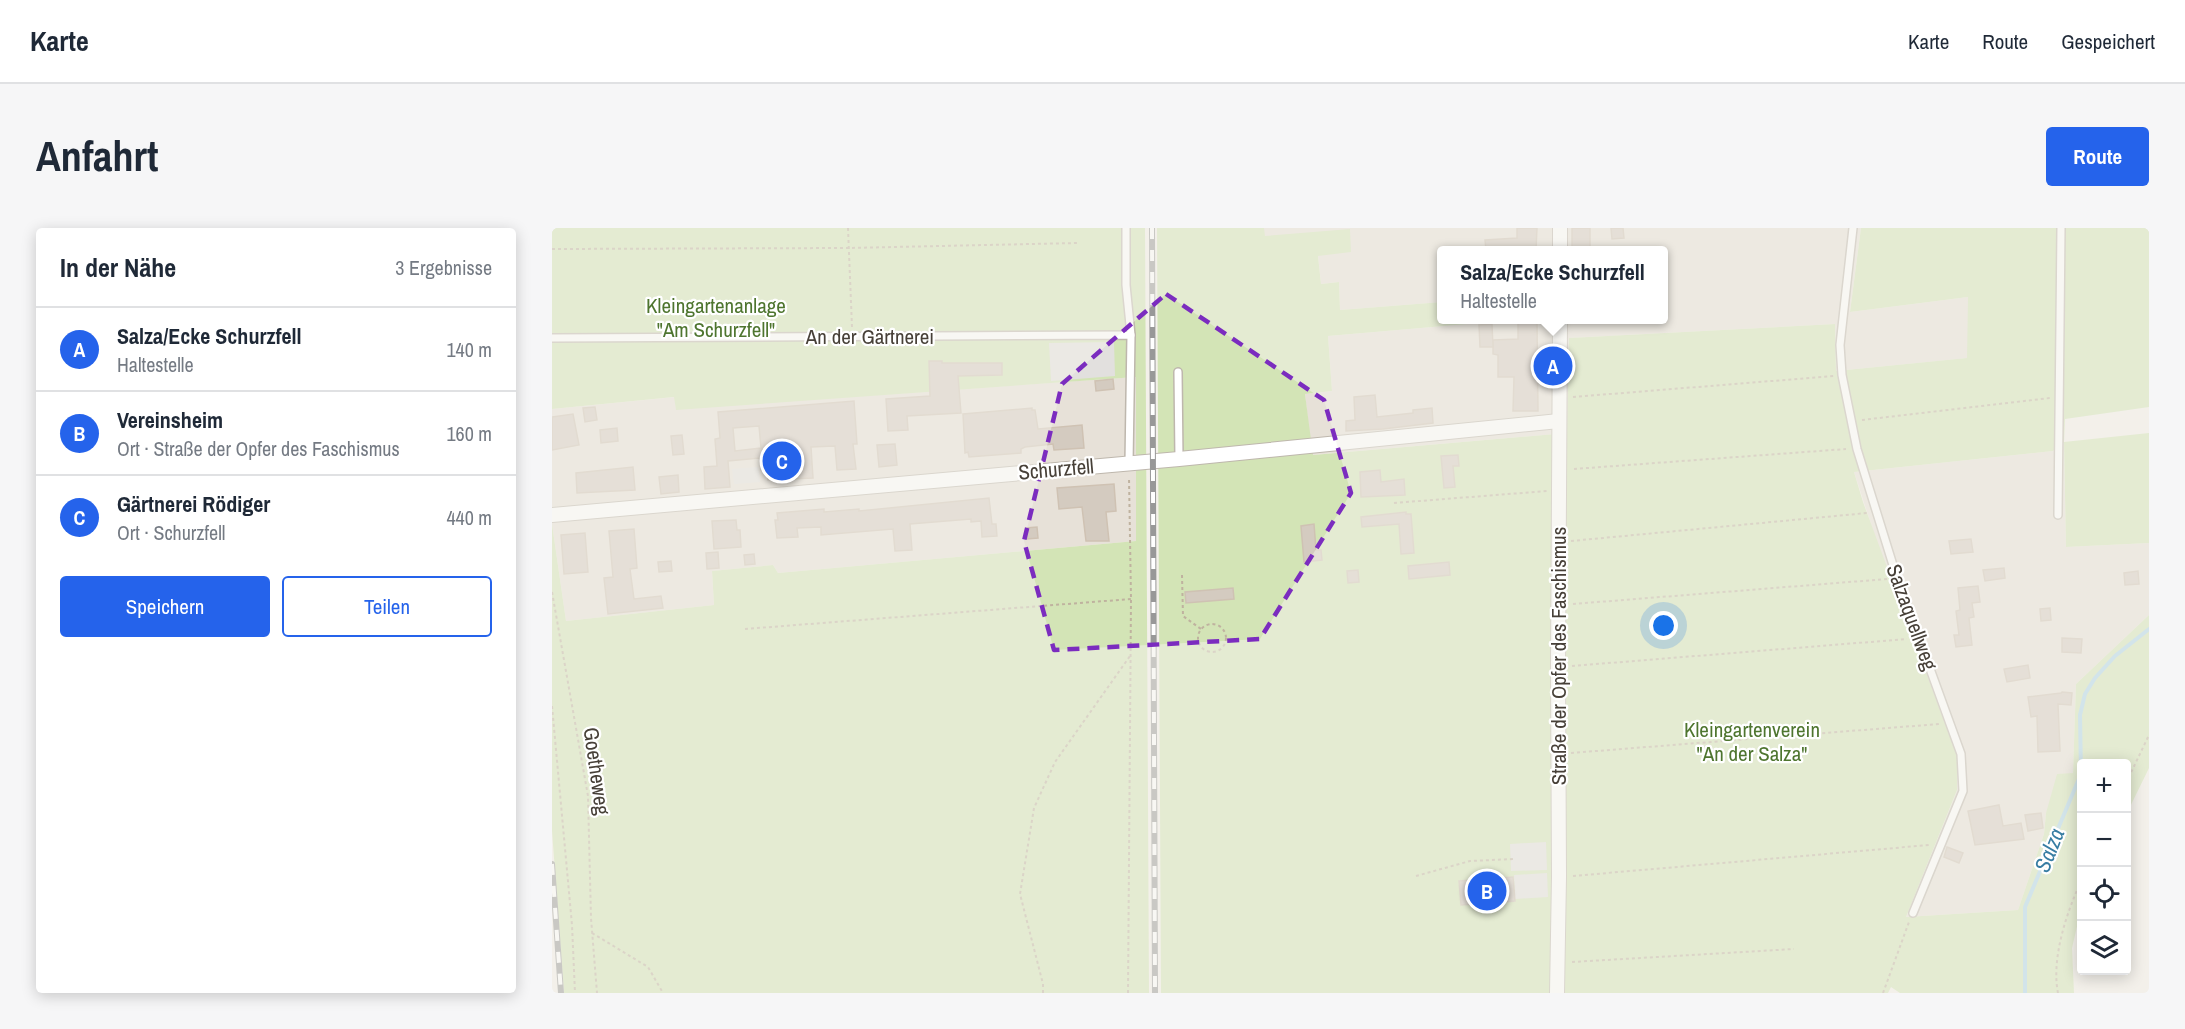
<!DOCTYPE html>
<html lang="de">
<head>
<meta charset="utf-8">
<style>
	:root { --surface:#fff; --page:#f6f6f7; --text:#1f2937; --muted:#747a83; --line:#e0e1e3; --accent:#2563eb }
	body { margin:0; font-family:"Archivo Narrow",sans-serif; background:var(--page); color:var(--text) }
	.controls { position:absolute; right:18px; bottom:18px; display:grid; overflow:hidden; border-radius:6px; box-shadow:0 3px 15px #0003 }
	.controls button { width:54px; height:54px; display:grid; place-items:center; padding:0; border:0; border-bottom:2px solid var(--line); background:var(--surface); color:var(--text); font:30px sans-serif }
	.you { position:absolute; left:1112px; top:398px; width:21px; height:21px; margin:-15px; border:4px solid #fff; border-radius:50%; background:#1a73e8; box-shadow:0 0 0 9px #1a73e833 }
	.badge { display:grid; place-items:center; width:39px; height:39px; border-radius:50%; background:var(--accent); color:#fff; font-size:20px; font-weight:700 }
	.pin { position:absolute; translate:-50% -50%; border:3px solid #fff; box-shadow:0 2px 6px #0006 }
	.popup { position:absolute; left:885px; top:18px; width:231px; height:78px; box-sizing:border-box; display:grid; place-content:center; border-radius:6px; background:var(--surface); filter:drop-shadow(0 2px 4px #0005); font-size:20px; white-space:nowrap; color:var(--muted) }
	.popup b { font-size:22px; color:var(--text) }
	.popup::after { content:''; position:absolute; left:50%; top:100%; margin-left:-12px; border:12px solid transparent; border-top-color:var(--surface) }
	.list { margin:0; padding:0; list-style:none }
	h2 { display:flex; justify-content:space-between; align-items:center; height:78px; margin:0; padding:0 24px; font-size:26px }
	h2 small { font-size:20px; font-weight:400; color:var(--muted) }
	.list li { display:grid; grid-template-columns:39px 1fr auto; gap:18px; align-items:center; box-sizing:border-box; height:84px; padding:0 24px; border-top:2px solid var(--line) }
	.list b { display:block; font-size:22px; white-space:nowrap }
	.list p { margin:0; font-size:20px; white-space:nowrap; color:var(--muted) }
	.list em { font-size:20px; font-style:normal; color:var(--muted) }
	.actions { display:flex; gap:12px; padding:18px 24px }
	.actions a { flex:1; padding:14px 0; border:2px solid var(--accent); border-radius:6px; text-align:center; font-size:21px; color:var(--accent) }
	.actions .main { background:var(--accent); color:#fff }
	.icon { flex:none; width:33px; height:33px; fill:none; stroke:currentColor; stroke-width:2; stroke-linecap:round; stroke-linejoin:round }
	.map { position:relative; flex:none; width:1597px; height:765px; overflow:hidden; border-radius:6px }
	header { display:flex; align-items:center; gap:36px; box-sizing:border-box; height:84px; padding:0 30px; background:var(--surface); border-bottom:2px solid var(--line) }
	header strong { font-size:28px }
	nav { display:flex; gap:33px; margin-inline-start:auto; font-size:21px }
	.intro { display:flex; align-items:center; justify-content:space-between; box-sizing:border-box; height:144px; padding:0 36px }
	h1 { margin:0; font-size:42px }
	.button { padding:15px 27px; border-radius:6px; background:var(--accent); color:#fff; font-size:21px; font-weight:700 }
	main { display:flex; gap:36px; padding:0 36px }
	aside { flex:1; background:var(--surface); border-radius:6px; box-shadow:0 3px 15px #0003 }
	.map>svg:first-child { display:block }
</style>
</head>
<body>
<header>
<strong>Karte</strong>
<nav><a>Karte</a><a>Route</a><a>Gespeichert</a></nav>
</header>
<div class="intro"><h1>Anfahrt</h1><a class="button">Route</a></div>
<main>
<aside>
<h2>In der Nähe<small>3 Ergebnisse</small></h2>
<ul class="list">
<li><span class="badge">A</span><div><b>Salza/Ecke Schurzfell</b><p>Haltestelle</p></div><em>140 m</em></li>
<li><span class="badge">B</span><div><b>Vereinsheim</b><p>Ort · Straße der Opfer des Faschismus</p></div><em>160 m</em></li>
<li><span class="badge">C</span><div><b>Gärtnerei Rödiger</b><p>Ort · Schurzfell</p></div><em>440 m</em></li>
</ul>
<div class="actions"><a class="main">Speichern</a><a>Teilen</a></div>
</aside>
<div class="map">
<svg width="1597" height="765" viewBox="0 0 1597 765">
	<rect width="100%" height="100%" fill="#f3f0ea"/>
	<g fill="#e7e1d8">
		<path d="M712 0H1309L1298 84 1416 69V130L1284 143 1283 96 1017 110 1016 205 760 227 753 166 780 163 776 108 962 92H1112V22H890V74L788 82 787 54 769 56 766 27 712 8Z"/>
		<path d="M584 149V313L226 345 221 337 160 343 162 377 14 393 0 296V181L123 169 124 181Z"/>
		<path d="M1512 214 1514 319 1597 315V387L1524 456 1521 545 1494 585 1492 606 1466 682 1354 689 1405 562 1302 244 1501 223Z"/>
	</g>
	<g fill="#d3e4b6">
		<path d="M0 0H593L597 765H12L0 603V296L14 393 162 377 160 343 221 337 226 345 584 313V149L124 182 122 169 0 181Z"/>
		<path d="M605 0H712L713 8 798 1 799 24 766 28 769 56 787 54 788 82 890 74V92H962L776 108 780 163 753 166 761 227 1015 205 1017 110 1283 96 1284 143 1415 130 1416 69 1298 84 1309 0H1597V179L1513 191 1512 214 1597 205V315L1514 319 1512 215 1501 223 1302 244 1311 274 1405 528V562L1354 689 1466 682 1492 606 1494 585 1505 546 1521 545 1524 456 1597 387V540L1575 585 1574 536H1530V677L1520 720 1522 765H1348L1339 759 1336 765H609Z"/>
	</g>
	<g fill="#e2e0de">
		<path d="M562 114 563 148 499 153 497 115Z"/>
		<path d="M206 239 208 254 182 256 180 241Z"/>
		<path d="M994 614 995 642 959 643 958 616Z"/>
		<path d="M995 645 996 669 963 671 962 647Z"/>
	</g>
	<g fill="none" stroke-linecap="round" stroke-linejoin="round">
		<path stroke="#abd5eb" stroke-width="4" d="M1473 765V679L1529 546 1528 487 1533 466 1543 450 1563 428 1597 401"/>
	</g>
	<g fill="#d4cbc0" stroke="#cfc2b3" stroke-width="1.5" fill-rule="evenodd">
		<path d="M965 0H985L984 22H934L933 12 965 10Z"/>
		<rect x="1020" y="0" width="18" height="22"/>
		<path d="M1059 0H1071L1072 10 1060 11Z"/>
		<path d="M966 93H985L986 183H961L962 149H946V127L941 126V112L966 111Z"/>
		<path d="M940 96 941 119H928L927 97Z"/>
		<path d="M377 133H390V135H450V147L406 148 409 185 355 188 356 202 336 203 334 171 378 168Z"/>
		<path d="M561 151 562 161 544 163 543 153Z"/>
		<path d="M823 167 825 189 861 185V182L880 180 881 195 831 201 794 203V193L803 192 802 169Z"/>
		<path d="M302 173 305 216H301L304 241 285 242 283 218 259 219 261 250 216 252 215 241 209 242 208 230 176 233 178 259 153 261 152 239 165 238 163 211 168 210 166 184ZM207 198 209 220 183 223 181 200Z"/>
		<path d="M43 179 45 192 33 194 31 180Z"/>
		<path d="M480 180V182H483L486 201 530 197 532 220 502 222 501 216 473 219 469 221V225L417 229 416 224 413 225 411 186Z"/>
		<path d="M21 186 27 217 0 222V189Z"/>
		<path d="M65 200 66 213 49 215 48 202Z"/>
		<path d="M130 207 132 226 121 227 119 208Z"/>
		<path d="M343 216 345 237 327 239 325 217Z"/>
		<path d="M906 227 907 238H901L903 259 892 260 889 228Z"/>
		<path d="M81 239 83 262 25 265 24 245Z"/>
		<path d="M828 242 829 254 852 251 853 267 809 269 808 244Z"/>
		<path d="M126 247 127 264 109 266 107 249Z"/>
		<path d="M562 256 564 283 554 284 557 313H534L530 279 507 281 505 260Z"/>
		<path d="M437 270 440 296H444L445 308 430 309 429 293 419 294V291L358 296 360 322 343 323 341 301 269 307V299L245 300 246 309 225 310 223 292H226L225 285 272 281V284L307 281V283Z"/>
		<path d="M854 284V286H859L862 325 849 326 847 296 810 299 809 289Z"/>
		<path d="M184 292 185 302H188L189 319 162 321 160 293Z"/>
		<path d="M762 296 764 322H769L770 332 752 334 749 298Z"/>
		<path d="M485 299 486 310 475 311 474 300Z"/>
		<path d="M82 301 85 340 78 341 82 371 109 368 111 380 56 386 52 350 61 349 57 303Z"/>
		<path d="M33 305 36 344 12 346 9 307Z"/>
		<path d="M1419 311 1421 324 1399 326 1397 313Z"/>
		<path d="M166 324 167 340 155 341 154 325Z"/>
		<path d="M202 326 203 336 193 337 192 327Z"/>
		<path d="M119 333 120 343 107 344 106 334Z"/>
		<path d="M897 334 898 347 857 351 856 338Z"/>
		<path d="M1452 340 1453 350 1433 353 1431 342Z"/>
		<path d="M806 342 807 354 796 355 795 343Z"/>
		<path d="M1586 343 1587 356 1573 357 1572 345Z"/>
		<path d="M1426 358 1428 374 1420 375 1422 389 1417 390 1420 417 1404 419 1402 407H1407L1404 383 1408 382 1406 360Z"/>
		<path d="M681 360 682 371 634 375 633 364Z"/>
		<path d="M1498 380 1499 392 1489 393 1488 381Z"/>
		<path d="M1510 410 1530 411 1529 425 1510 424Z"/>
		<path d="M1476 437 1478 450 1455 454 1452 441Z"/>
		<path d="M1510 464 1520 465 1519 477 1506 476 1508 523 1486 524 1485 488 1479 489 1476 469 1509 465Z"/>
		<path d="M1447 577 1451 598 1469 595 1472 611 1423 617 1416 583Z"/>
		<path d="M1489 585 1491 600 1476 603 1473 587Z"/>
		<path d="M1395 619 1411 625 1407 635 1392 629Z"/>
		<path d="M961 649 963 673 909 677 907 653Z"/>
	</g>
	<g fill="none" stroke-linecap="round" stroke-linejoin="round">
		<g stroke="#beb7ad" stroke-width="10">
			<g id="lane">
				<path d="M574 0V57L579 107"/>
				<path d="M1301 0 1288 117 1290 147 1305 221 1345 350 1409 526 1411 563 1361 685"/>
				<path d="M0 110 579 107 577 235"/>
				<path d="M626 144 627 231"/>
				<path d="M1506 287 1509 0"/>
			</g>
		</g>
		<g stroke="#beb7ad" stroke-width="16">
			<g id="street">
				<path d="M1008 0V22"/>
				<path d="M0 287 627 231 1007 193"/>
				<path d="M1005 765 1007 649 1006 439 1008 92"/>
			</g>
		</g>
		<g stroke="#bfb29f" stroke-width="2" stroke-dasharray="3 3" stroke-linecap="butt">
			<path d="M296 0 300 99"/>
			<path d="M0 21 296 20 525 15"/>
			<path d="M1021 169 1282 148"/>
			<path d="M1310 192 1498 170"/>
			<path d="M1022 241 1294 221"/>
			<path d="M842 275 995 263"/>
			<path d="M1019 313 1315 285"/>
			<path d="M630 347 631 388 649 401"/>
			<path d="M0 364 36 568 39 690 45 765"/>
			<path d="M1021 376 1335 351"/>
			<circle cx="660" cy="410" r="14"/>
			<path d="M193 401 579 371"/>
			<path d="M1020 438 1355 411"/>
			<path d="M0 478 20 697 23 765"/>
			<path d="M1019 525 1387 496"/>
			<path d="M1574 555 1597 507"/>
			<path d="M864 648 918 633 962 631"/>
			<path d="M1021 648 1377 617"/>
			<path d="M40 705 96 739 111 765"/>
			<path d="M1020 734 1242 721"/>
			<path d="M491 765V756L468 666 482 580 503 534 578 428"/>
			<path d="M576 765 579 371 577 249"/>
			<path d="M1331 765 1357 694"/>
			<path d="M1506 765C1499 730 1515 683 1530 651"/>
		</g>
		<use href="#lane" stroke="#fff" stroke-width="7"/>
		<use href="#street" stroke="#fff" stroke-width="14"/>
		<g stroke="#989898" stroke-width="6">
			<g id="rail">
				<path d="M600 0 603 765"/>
				<path d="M0 636 9 765"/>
			</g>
		</g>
		<use href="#rail" stroke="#fff" stroke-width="4" stroke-dasharray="11" stroke-linecap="butt"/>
	</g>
	<path d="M0 0H1597V765H0ZM614 66 772 172 799 265 708 411 502 422 472 313 510 156Z" fill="#f3f0ea" fill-opacity=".55" fill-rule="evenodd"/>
	<path fill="none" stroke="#7b2cbf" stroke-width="4.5" stroke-dasharray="12 8" stroke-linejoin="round" d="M614 66 772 172 799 265 708 411 502 422 472 313 510 156Z"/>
	<g text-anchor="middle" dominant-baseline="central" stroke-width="4.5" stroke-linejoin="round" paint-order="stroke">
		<g font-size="21" fill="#4e752f" stroke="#fff">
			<text x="164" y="77">Kleingartenanlage<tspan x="164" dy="24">"Am Schurzfell"</tspan></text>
			<text x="1200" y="501">Kleingartenverein<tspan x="1200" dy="24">"An der Salza"</tspan></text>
		</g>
		<g font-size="21" fill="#474038" stroke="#fff">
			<text x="318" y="108">An der Gärtnerei</text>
			<text transform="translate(504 241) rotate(-5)">Schurzfell</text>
			<text transform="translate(1360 389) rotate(70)">Salzaquellweg</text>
			<text transform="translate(1006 428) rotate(-90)">Straße der Opfer des Faschismus</text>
			<text transform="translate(45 543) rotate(82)">Goetheweg</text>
		</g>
		<g font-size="22" font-style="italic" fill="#377da3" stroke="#fff">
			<text transform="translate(1497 622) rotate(-68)">Salza</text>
		</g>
	</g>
</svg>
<div class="controls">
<button>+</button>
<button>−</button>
<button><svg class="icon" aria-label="locate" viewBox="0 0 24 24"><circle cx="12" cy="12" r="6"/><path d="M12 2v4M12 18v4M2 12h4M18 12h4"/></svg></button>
<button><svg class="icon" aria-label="layers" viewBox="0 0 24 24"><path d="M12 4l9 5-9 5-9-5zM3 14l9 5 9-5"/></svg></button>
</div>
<div class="you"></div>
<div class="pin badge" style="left:1001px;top:138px">A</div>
<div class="popup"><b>Salza/Ecke Schurzfell</b>Haltestelle</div>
<div class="pin badge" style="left:935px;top:663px">B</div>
<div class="pin badge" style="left:230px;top:233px">C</div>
</div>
</main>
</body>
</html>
